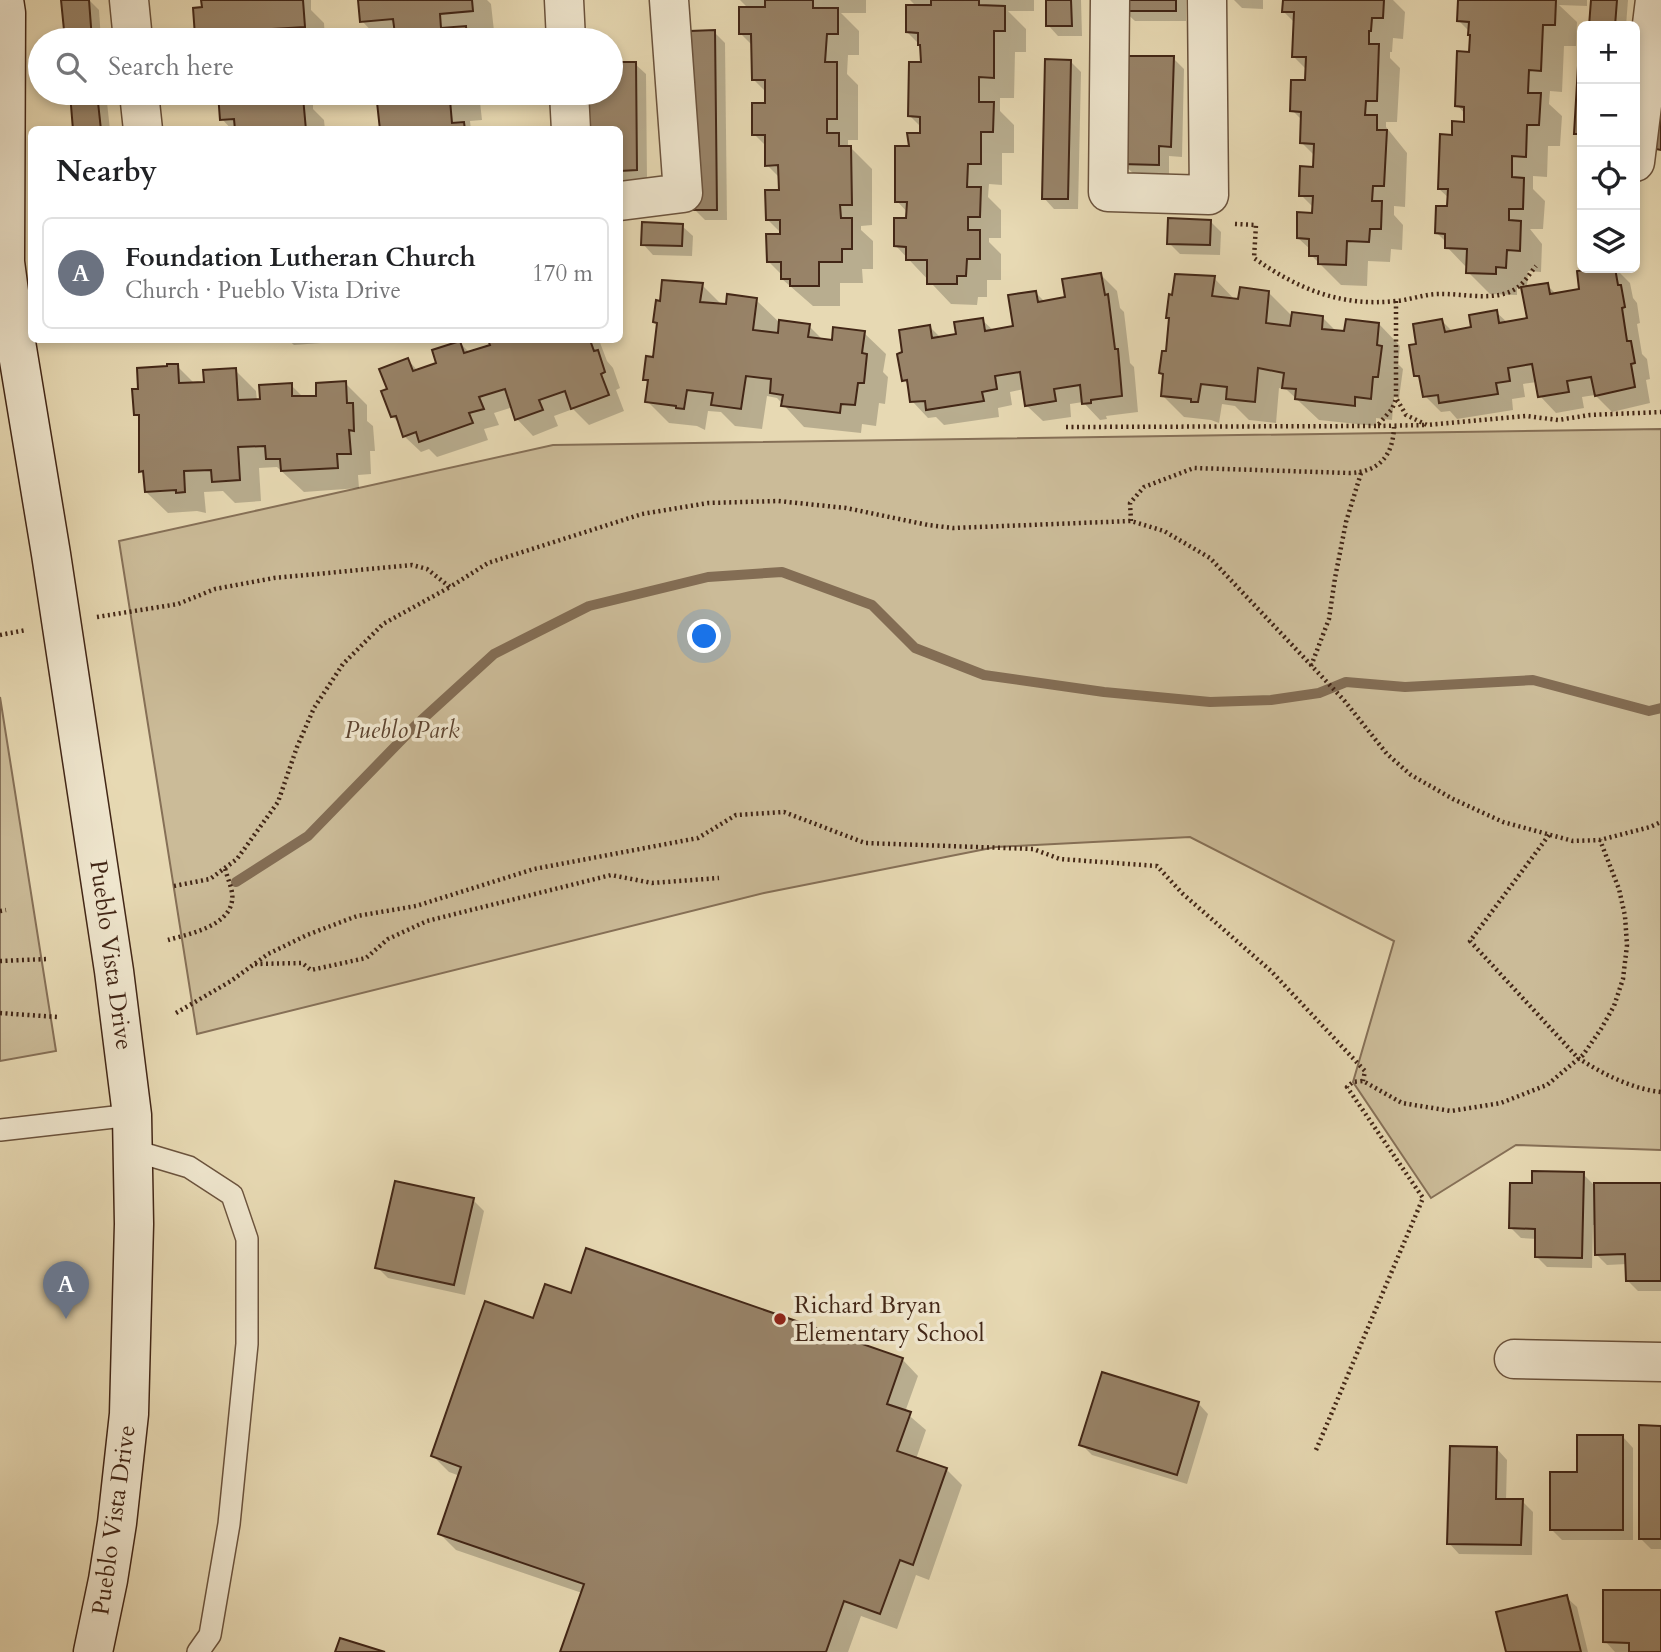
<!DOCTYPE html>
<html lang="en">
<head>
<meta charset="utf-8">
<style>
	:root { --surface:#fff; --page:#f2f2f2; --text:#202124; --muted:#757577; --line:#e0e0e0; --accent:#0b8043 }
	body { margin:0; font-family:Cardo,serif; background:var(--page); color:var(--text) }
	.controls { position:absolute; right:21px; top:21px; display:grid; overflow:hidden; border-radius:10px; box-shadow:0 4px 10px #0003 }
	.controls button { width:63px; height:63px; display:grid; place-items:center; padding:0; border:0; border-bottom:2px solid var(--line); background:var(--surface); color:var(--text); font:35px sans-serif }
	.you { position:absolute; left:705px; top:637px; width:24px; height:24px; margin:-18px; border:5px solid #fff; border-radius:50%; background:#1a73e8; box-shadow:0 0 0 10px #1a73e833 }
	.badge { display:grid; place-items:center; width:46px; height:46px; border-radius:50%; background:var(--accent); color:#fff; font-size:23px; font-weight:700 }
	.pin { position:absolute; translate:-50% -58px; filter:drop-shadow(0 2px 4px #0008) }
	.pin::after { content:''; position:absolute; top:37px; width:24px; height:21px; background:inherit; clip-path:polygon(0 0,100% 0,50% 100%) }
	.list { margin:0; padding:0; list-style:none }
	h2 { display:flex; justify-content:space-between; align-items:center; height:91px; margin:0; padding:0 28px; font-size:30px }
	h2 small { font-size:23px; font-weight:400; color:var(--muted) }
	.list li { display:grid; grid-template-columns:46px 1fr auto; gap:21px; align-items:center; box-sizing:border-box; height:112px; margin:0 14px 14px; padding:0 14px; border:2px solid var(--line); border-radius:10px }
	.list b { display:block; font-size:26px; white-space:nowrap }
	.list p { margin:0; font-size:23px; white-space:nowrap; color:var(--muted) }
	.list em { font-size:23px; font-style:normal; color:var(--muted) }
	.icon { flex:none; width:38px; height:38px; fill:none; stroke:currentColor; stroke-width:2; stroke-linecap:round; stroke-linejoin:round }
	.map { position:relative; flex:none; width:1661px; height:1652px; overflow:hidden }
	.search { position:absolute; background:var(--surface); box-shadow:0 4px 10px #0003; left:28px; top:28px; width:595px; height:77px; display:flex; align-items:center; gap:18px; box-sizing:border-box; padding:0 24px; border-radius:38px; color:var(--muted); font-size:26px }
	.panel { position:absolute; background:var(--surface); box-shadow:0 4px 10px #0003; left:28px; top:126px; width:595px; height:217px; border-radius:10px }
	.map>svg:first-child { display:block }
</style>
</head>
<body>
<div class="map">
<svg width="1661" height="1652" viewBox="0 0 1661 1652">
	<rect width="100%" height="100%" fill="#e7d9b3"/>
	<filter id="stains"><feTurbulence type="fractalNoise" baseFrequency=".00286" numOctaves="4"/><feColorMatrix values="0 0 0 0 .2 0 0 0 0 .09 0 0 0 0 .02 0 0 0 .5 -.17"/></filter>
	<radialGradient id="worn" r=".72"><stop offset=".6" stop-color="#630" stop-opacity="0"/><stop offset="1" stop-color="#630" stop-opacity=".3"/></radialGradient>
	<g fill="#cbbb98" stroke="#867057" stroke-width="2">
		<path d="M1661 429V1150L1516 1145 1431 1198 1353 1082 1394 941 1190 837 996 847 764 893 197 1034 119 541 553 445Z"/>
		<path d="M0 697 56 1051 0 1061Z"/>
	</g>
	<g fill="#0003">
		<path d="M89 0 99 10 101 40H67L63 2Z"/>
		<path d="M201 0H311V10L324 23 325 40H201L197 35 204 9Z"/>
		<path d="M360 0H487L491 4 494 31 471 34 477 40H370L378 38 362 21Z"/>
		<path d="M740 0H866V13H841L859 31V55H848L847 74 858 85V140H848V145L872 169V225L861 226V230L873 241V269H862L863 283H840V306H813L782 279V275L768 261 784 236 768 220 780 192V178L767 165V147L754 134 767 105V93L753 79V46L741 34 749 9Z"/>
		<path d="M910 0H1034V11H1008L1026 29V52H1015L1014 98H1000V111L1014 125V153H1002V185L989 184 988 197 1001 210V238H989V242L1001 254V280H987V297H978L977 305 951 304 896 246 908 220V213L897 201 911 148 922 135V128L910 116 922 64V47L907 32 917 7Z"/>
		<path d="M1047 0H1081L1082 36H1058L1048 25Z"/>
		<path d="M1124 0H1186V21H1135L1124 11Z"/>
		<path d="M1234 0H1263V9L1242 8Z"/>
		<path d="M1285 0H1393L1405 12 1403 39 1393 38 1392 52H1390V58L1400 68 1397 122H1386V127L1407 153 1405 207 1394 206V215L1403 225 1402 250 1391 249 1390 262 1368 261 1367 286 1341 285 1311 255V250L1298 238 1314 214V208L1301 195 1315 168V156L1301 142 1303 121 1292 110 1307 82V70L1294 57 1295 23 1284 12Z"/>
		<path d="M1459 0H1587V6L1559 5 1577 22 1576 46H1564L1562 92 1550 91 1549 104 1562 116 1560 146H1548L1547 177 1533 176V189L1545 201 1543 229H1530L1542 244 1541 272 1528 271 1527 288 1547 285 1557 295 1581 290 1579 273 1615 268 1630 283 1633 298 1637 303 1640 323 1637 324 1642 354 1647 359 1650 379 1646 380 1650 403 1612 412 1595 395 1582 397 1584 408 1556 413 1540 396 1537 382 1523 384 1525 397 1512 399 1513 410 1457 419 1450 411 1441 412 1425 396 1422 382 1416 375 1418 345 1442 321 1453 332 1473 329 1496 312 1508 323 1529 320 1523 288 1517 287V295L1490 294 1468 272V269L1447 247V243L1437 233 1449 208 1450 199 1439 189 1466 124V115L1457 105 1471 53 1470 32 1459 21Z"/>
		<path d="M1593 0H1628L1626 26H1591Z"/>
		<path d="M714 32 725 43 727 220H705L694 209Z"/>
		<path d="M1173 58 1184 69 1182 157 1169 156V175L1134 174 1123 164Z"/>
		<path d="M1070 61 1081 72 1078 209H1054L1044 198Z"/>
		<path d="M611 64H635L646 74 647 180 620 181V130H590V93H611Z"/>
		<path d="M1580 68H1582V139L1576 133Z"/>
		<path d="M72 93H106L110 130H75Z"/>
		<path d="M220 93H313V109L324 120 325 130H232L222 119Z"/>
		<path d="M378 93H479L482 120 470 121 471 130H382Z"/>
		<path d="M1210 221 1221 232 1220 255 1180 254 1169 243Z"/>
		<path d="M682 226 693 236 692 256 653 255 643 244Z"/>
		<path d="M1101 275 1117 291 1120 308 1124 312 1130 363 1134 367 1138 412 1106 416 1107 419 1100 420 1083 402 1070 404 1071 417 1043 421 1026 405 1024 389 1010 392 1012 405 998 408 999 417 944 425 936 417 928 418 912 401 910 386 904 380 930 327 941 338 958 335 982 320 994 331 1015 328 1035 292 1045 302 1067 299Z"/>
		<path d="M1214 278 1235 300 1269 293 1293 317 1323 318 1337 332 1379 324 1400 346 1398 364 1403 369 1399 398 1394 397 1392 420 1376 418V426L1319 420 1287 390 1279 388 1276 423 1249 420 1235 406 1222 404 1219 423 1211 420 1184 417 1162 395 1165 376 1161 372 1167 353 1171 320 1168 317Z"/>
		<path d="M702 285 723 306 756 300 781 324 809 326 824 341 833 342 864 333 886 354 883 372 888 377 885 404 879 403 876 426 862 424 861 433 804 427 777 398 767 396 762 429 735 426 721 412 708 411 705 430 697 426 669 423 647 401 649 384 645 380 654 359 658 325 655 322 661 303Z"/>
		<path d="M288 340H321V343L294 345Z"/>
		<path d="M490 340H599L607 361 613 368 620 388 616 390 624 411 589 425 573 409 554 416 558 426 533 436 517 419 513 407 494 413 499 425 484 429 488 440 437 457 429 449 421 452 404 436 400 424 392 416 389 390 408 360 418 371 439 364 460 343 470 353 493 346Z"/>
		<path d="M177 366 195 384H205L235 370 256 391 257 401 291 385 304 398 318 397 345 383 367 405V421L373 426 375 451H370L371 474 358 475 359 488 304 492 277 467 259 468 261 501 235 503 223 491 204 492 206 513 197 511 168 513 146 492 145 475 141 471V419L136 414 140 391Z"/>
		<path d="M1583 1174 1596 1187 1661 1184V1291H1638L1627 1280V1264L1607 1265 1596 1254V1225H1593L1592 1268 1547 1267 1536 1256 1537 1239 1521 1238 1511 1228 1534 1185Z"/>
		<path d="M473 1200 484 1211 465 1295 388 1278 377 1267Z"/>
		<path d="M572 1295 902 1359 918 1376 905 1412 926 1430 916 1459 946 1469 962 1485 929 1580 916 1575 897 1629 861 1616 848 1652H562L582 1593 456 1550 440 1534 460 1476 449 1472 433 1456 534 1321Z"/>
		<path d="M1198 1403 1208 1414 1187 1484 1092 1455 1081 1444Z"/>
		<path d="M1661 1427V1549H1651L1640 1538Z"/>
		<path d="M1623 1437 1633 1448V1540H1562L1552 1530 1579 1474Z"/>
		<path d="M1497 1449 1507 1460 1506 1501H1522L1533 1512 1532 1555 1459 1554 1449 1543Z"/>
		<path d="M1661 1592V1652H1615L1605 1641Z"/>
		<path d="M1566 1597 1577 1607 1588 1652H1507Z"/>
	</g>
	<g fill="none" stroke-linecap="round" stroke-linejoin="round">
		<path stroke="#836d54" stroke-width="10" d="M236 882 308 836 415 726 494 654 589 606 708 577 782 572 872 605 915 648 984 675 1104 692 1210 702 1271 700 1319 693 1346 682 1405 687 1533 680 1649 711 1661 708"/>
	</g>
	<g fill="#988368" stroke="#422616" stroke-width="2">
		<path d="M61 0H89L92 40H65Z"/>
		<path d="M201 0H303L305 27 273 29 274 40H227L226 34 195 36 193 8 202 7Z"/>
		<path d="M358 0H472L473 11 440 14 441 28 466 26 467 40H368L367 37 395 34 393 19 360 22Z"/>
		<path d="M765 0H813V8H838V34H827L825 62H837V119H827V133H839V146H851L852 205H840L841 218H852V249H842V262H819V286H790V279H781V262H767L766 234H780V220H766L765 190H779L778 165 765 166V135H752V103H765V80H752L751 34H739V7H765Z"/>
		<path d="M931 0H979V5L1005 6V31H994V78L979 77V102H994L993 132H981V164H968L967 187H981L980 217H968V230H980V259H967L966 276H957V284H927V260H906V247L894 246V218H906L907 202H895V146H909L907 133H920V117L908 116 909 62H921L920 45H918V33L906 32V5H931Z"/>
		<path d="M1046 0H1071L1072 26H1046Z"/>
		<rect x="1122" y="0" width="54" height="11"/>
		<path d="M1283 0H1384L1383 18H1372L1371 31H1369V44H1379L1377 101H1366L1365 115H1377V130H1387L1384 186H1373L1372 201H1382L1381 229H1370L1369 242 1347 241 1346 265 1318 264V256H1309V239L1297 238V212L1312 213 1313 196H1299L1300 166 1313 167 1314 144 1300 143 1301 112 1290 111 1291 80H1305L1306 57H1292L1294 12H1282Z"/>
		<path d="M1458 0H1556L1555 25H1543L1541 71 1529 70 1528 93H1541L1539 125H1527L1526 157 1512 156V177L1524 178 1523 209H1509V220L1521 221 1520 251 1507 250 1506 268 1496 267V274L1466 273 1467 249 1445 248V234L1435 233 1436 206H1447L1448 189H1438L1440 134 1452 135V121L1464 122V107L1455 106 1457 51 1469 52 1470 35H1468L1469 22 1457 21Z"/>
		<path d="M1591 0H1617L1615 26H1589Z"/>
		<path d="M715 30 717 210H692L690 31Z"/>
		<path d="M1660 54H1661V150L1656 149Z"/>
		<path d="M1124 56H1174L1171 147 1159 146V165L1121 164Z"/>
		<path d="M1045 59 1071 60 1068 199H1042Z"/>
		<path d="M611 62H636L637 170 620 171V130H588V93H611Z"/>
		<path d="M1578 66H1582V134H1574Z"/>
		<path d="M70 93H97L101 130H73Z"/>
		<path d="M218 93H292L293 97H303L306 130H235L234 119 220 120Z"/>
		<path d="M376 93H461L462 99 450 100 452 123 464 122 465 130H380Z"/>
		<path d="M1168 218 1211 220 1210 245 1167 244Z"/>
		<path d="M642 222 683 224 682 246 641 245Z"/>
		<path d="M1599 268H1615L1618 285H1621L1625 307 1622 308 1627 341H1631L1635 363 1631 364 1635 387 1595 396 1591 377 1567 381 1569 392 1538 397 1532 364 1508 368 1510 381 1496 383 1498 394 1439 403 1438 395 1423 397 1419 376H1414L1409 345 1416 344 1413 324 1442 319 1445 332 1471 327 1469 315 1497 310 1499 323 1527 318 1521 287 1548 283 1550 294 1579 289 1577 271Z"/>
		<path d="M1101 273 1105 295 1108 294 1115 349H1118L1122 396 1091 400V403L1082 404 1080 385 1054 389 1056 401 1025 406 1020 372 995 376 997 389 982 392 984 401 926 410 925 401 910 402 907 380 902 381 897 354 902 352 899 330 930 325 932 338 956 334 954 322 983 318 985 331 1013 326 1008 295 1036 291 1038 302 1065 297 1062 279Z"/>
		<path d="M1175 274 1215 276 1212 296 1238 299 1240 287 1269 291 1266 323 1290 326 1292 312 1323 316 1322 329 1344 331 1346 319 1379 323 1377 345 1382 346 1378 377H1373L1371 399 1355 397V406L1295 399 1296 389 1282 388 1284 373 1258 368 1255 402 1226 399 1227 387 1201 384 1198 402H1191V399L1161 396 1163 374 1159 373 1162 351H1166L1169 318H1166L1169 294 1172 295Z"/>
		<path d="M662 280 703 283 700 302 726 304 727 294 757 298 753 330 778 333 779 320 810 324 808 337 832 340 833 327 865 331 862 353 867 354 864 383H858L855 405 841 404 840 413 781 406 783 395 770 393 771 379 746 376 741 409 711 405 713 393 687 390 684 409 676 408V406L645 402 648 380H643L646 356 653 357 657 323 653 322 656 300 660 301Z"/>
		<path d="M488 340H590L594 351 598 350 605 372 601 374 609 395 571 409 565 391 539 400 543 410 515 420 505 389 479 397 484 409 469 413 473 423 419 442 416 432 403 437 396 416 391 417 381 391 387 389 379 369 408 358 413 371 436 363 432 350 460 341 464 353 490 345Z"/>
		<path d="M167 364H178L179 383 204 382 203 370 236 368 238 400 260 399 259 385 292 383V396H316V383L346 381 347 403H353L354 431 349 430 351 454H337L338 468 281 471 280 459H266L265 446 238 447 240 480 212 482 211 470 184 471 185 492 176 493V490L145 492 143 471 139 472V415H134L132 389H138L137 368 167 366Z"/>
		<path d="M1532 1171 1584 1172 1582 1258 1535 1257V1229L1509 1228 1510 1183H1532Z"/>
		<path d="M395 1181 474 1198 454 1285 375 1268Z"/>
		<path d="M1594 1183H1661V1281H1626L1625 1254 1595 1255Z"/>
		<path d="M586 1248 903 1358 887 1404 911 1412 897 1451 947 1468 913 1565 900 1560 880 1614 844 1601 826 1652H560L584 1584 438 1534 461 1467 431 1456 485 1301 533 1318 545 1284 571 1293Z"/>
		<path d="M1102 1372 1199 1402 1177 1475 1079 1445Z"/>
		<path d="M1639 1425 1661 1426V1539H1639Z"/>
		<path d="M1577 1435H1623V1530H1550V1472H1577Z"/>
		<path d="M1450 1446 1497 1447 1496 1499H1523L1521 1545 1447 1544Z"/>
		<path d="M1603 1590H1661V1652H1629V1643L1603 1642Z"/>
		<path d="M1567 1595 1581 1652H1506L1496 1612Z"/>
		<path d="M340 1638 385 1652H335Z"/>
	</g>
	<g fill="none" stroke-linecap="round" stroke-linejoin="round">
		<g stroke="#6b533d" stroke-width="24">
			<g id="lane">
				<path d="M0 1130 132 1115"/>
				<path d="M132 1150 189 1167 232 1195 247 1239V1344L229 1524 210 1635 198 1652"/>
			</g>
		</g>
		<g stroke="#6b533d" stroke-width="41">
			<g id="street">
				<path d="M129 0 133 40"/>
				<path d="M564 0 566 40"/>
				<path d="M1110 0 1108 192 1209 195 1207 0"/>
				<path d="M139 93 143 130"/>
				<path d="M569 93 571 130"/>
				<path d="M1635 162 1655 0"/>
				<path d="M620 201 683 193 669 0"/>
				<path d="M1514 1359 1661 1362"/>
			</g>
		</g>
		<g stroke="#422616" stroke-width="41">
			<path id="secondary" d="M4 0 6 13 5 262 15 336 51 554 114 971 132 1115 134 1224 129 1414 117 1523 108 1580 93 1652"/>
		</g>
		<g stroke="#422616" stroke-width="4.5" stroke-dasharray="2 3.5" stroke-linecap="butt">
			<path d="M1235 224 1256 225 1254 258C1298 289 1341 307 1396 301 1410 300 1424 294 1439 294 1462 293 1498 303 1518 287 1525 282 1530 273 1536 266"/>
			<path d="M1396 301V398L1406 415 1427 425 1526 416 1558 420 1590 415 1661 412"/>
			<path d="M1378 426 1425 425"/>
			<path d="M1066 427 1377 426 1392 409 1396 399"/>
			<path d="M1131 521 1130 503 1144 487 1194 468 1349 473C1379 472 1393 456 1394 427"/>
			<path d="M97 617 178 604 215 589 274 578 412 565 427 569 450 587 488 563 642 514 708 503 778 501 846 508 928 525 953 528 1131 521 1164 531 1210 558 1343 699 1387 754 1411 775 1453 799 1503 822 1573 841 1600 840 1650 827 1661 822"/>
			<path d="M0 635 26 630"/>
			<path d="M1311 666 1329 619 1335 578 1346 522 1361 473"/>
			<path d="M1549 835 1470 941 1578 1058C1603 1074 1632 1089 1661 1092"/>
			<path d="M174 886 210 879 237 859 278 802 297 747 314 708 343 664 383 624 450 587"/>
			<path d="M0 911 6 910"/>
			<path d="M168 940C188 934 228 927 232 901 234 891 227 878 225 868"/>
			<path d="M0 961 48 959"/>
			<path d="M255 964 302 963 311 970 366 958 388 939 427 921 611 875 652 883 719 878"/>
			<path d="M0 1013 58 1017"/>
			<path d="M176 1013 231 981 268 954 307 935 357 916 416 906 534 869 698 838 736 815 784 812 865 843 1033 849 1060 859 1157 866 1183 894 1271 971 1365 1071 1363 1081"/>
			<path d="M1316 1450 1423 1198 1347 1087 1353 1082 1363 1081 1402 1103 1451 1111 1501 1103 1547 1085 1583 1055 1601 1029 1614 1006 1623 979 1627 945 1625 916 1619 889 1600 840"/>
		</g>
		<use href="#lane" stroke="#efe6ce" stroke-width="21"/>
		<use href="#street" stroke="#efe6ce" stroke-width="38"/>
		<use href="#secondary" stroke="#efe6ce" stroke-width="38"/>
	</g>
	<circle fill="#8f2418" stroke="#efe6ce" stroke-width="2.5" cx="780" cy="1319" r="7"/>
	<g text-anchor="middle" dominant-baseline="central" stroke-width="7" stroke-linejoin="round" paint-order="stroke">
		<g font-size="24" font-style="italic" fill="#5d4430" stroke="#efe6ce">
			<text x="402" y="730">Pueblo Park</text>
		</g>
		<g font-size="24" fill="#422616" stroke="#efe6ce">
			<text transform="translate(111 955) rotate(82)">Pueblo Vista Drive</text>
			<text transform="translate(114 1520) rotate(-82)">Pueblo Vista Drive</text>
		</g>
		<g font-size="24" fill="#422616" stroke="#efe6ce" text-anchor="start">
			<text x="794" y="1305">Richard Bryan<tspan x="794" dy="28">Elementary School</tspan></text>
		</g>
	</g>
	<rect width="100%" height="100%" filter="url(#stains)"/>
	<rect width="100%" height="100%" fill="url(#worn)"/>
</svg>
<div class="controls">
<button>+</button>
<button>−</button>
<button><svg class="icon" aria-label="locate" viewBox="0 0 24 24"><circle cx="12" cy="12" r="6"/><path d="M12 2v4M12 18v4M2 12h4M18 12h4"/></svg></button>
<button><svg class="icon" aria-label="layers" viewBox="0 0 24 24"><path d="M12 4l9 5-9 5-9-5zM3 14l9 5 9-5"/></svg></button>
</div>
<div class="you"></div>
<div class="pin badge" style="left:66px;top:1319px;background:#6b7280">A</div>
<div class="search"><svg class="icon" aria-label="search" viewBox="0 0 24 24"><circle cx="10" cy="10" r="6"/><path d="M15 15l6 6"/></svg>Search here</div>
<section class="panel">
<h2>Nearby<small></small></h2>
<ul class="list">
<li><span class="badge" style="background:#6b7280">A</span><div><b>Foundation Lutheran Church</b><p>Church · Pueblo Vista Drive</p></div><em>170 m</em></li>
</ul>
</section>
</div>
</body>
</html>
